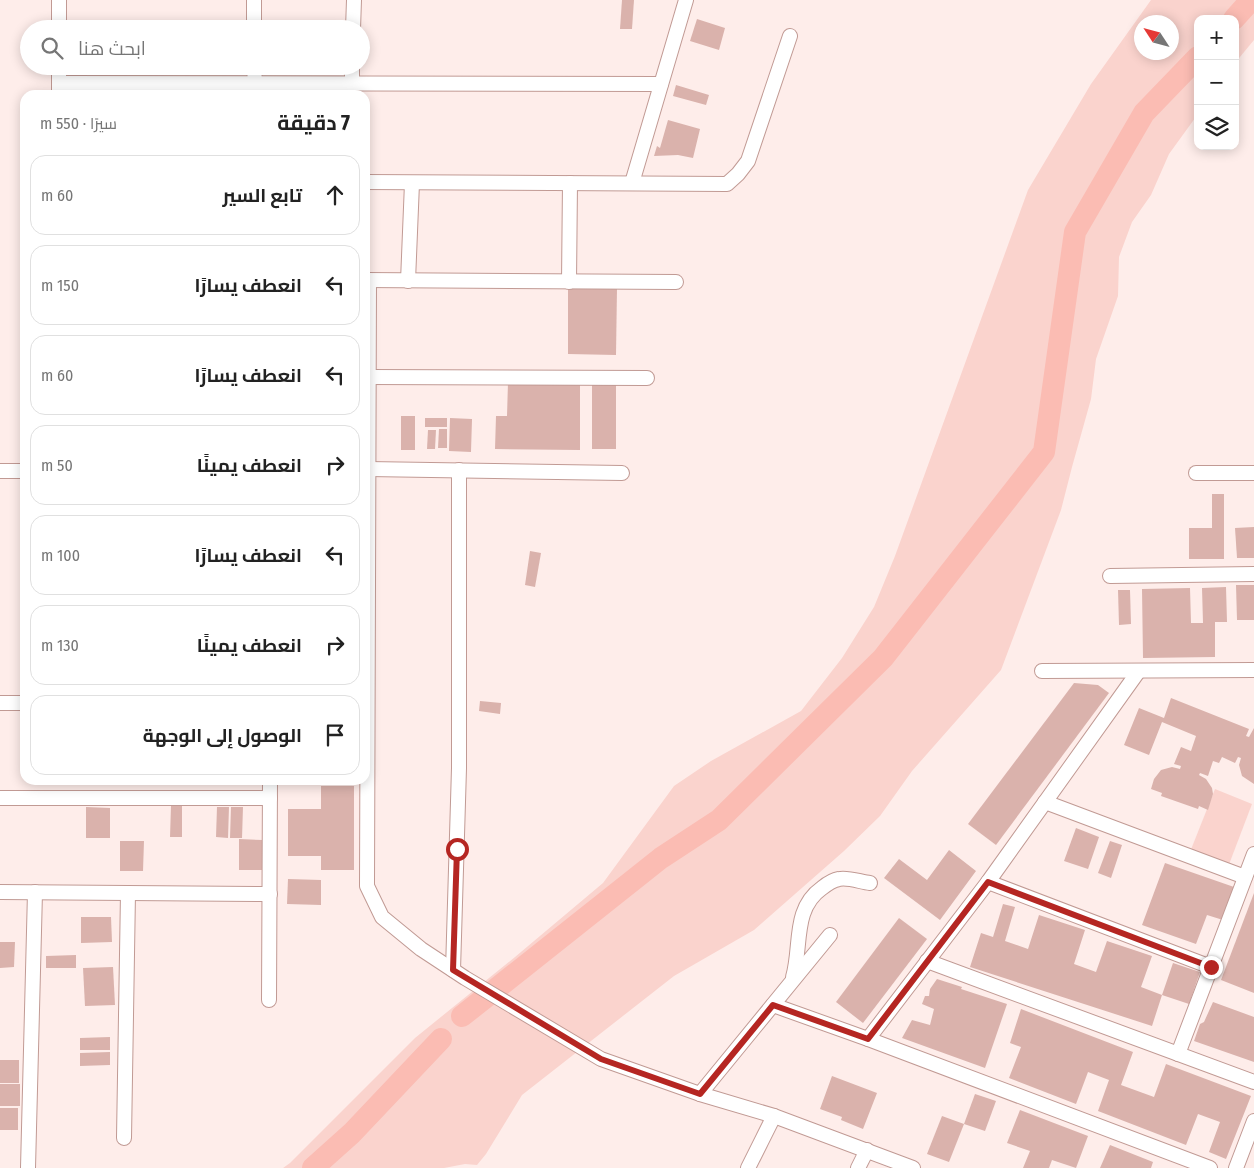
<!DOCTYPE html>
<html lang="ar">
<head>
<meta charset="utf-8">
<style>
	:root { --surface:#fff; --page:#f6f6f6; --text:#222; --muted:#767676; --line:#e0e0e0 }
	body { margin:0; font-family:"Fira Sans Condensed",Cairo,sans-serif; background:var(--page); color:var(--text); direction:rtl }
	.controls { position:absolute; right:15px; top:15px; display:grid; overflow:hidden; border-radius:10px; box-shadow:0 2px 12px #0003 }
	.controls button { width:45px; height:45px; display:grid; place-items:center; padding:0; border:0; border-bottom:1px solid var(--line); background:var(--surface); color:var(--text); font:25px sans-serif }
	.compass { position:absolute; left:1134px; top:15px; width:45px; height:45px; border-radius:50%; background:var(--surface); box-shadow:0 2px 12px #0003; rotate:306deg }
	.stop { position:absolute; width:15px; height:15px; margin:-11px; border:4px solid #b52622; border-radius:50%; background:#fff }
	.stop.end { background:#b52622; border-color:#fff; box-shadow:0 1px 5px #0008 }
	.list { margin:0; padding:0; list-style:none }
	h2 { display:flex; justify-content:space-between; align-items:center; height:65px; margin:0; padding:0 20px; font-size:21px }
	h2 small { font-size:16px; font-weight:400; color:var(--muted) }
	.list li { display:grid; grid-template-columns:32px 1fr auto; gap:15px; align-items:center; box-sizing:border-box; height:80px; margin:0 10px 10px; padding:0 10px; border:1px solid var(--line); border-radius:15px }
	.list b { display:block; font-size:19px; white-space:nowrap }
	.list em { font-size:16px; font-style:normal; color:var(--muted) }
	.icon { flex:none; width:28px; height:28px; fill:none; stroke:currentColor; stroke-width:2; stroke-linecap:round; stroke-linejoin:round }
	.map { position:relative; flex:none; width:1254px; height:1168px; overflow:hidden; direction:ltr }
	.search { position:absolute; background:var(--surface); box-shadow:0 2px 12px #0003; left:20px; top:20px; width:350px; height:55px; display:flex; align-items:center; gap:12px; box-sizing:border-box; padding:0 18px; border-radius:28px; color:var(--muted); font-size:19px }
	.panel { position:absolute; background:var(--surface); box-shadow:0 2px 12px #0003; left:20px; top:90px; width:350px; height:695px; border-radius:15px; direction:rtl }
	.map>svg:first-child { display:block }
</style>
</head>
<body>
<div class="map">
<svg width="1254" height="1168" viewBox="0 0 1254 1168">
	<rect width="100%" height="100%" fill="#feedea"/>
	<g fill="#fad3cd" fill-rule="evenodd">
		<path d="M1151 0H1254V40L1235 63V19H1198V114L1169 154 1151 195 1132 222 1119 257 1118 296 1096 359 1091 399 1072 467 1061 510 1001 670 912 771 880 816 844 851 754 930 674 976 522 1095 486 1154 477 1165 465 1164 444 1168H283L290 1163 415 1038 515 957 603 883 674 786 711 761 801 711 842 658 874 607 895 556 1028 190 1091 84ZM1142 22H1172V52H1142Z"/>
		<path d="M1215 789 1252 804 1228 867 1190 852Z"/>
	</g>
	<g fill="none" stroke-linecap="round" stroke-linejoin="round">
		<g stroke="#fbbcb3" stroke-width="22">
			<path d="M1234 19 1251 0"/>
			<path d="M462 1016 661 858 719 820 883 658 1044 452 1075 232 1144 113 1198 57"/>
			<path d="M313 1168 352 1133 441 1039"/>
		</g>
	</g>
	<g fill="#dab2ac">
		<path d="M622 0H634L632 29H620Z"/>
		<path d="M697 19 725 28 719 50 690 41Z"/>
		<path d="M676 85 709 95 706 105 673 96Z"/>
		<path d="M668 120 700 129 693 158 678 155 654 156 657 146 660 148Z"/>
		<path d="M568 287 617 288 616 355 568 354Z"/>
		<path d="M508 382 580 383V450L495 449 496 416H507Z"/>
		<rect x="592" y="382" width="24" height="67"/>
		<rect x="401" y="416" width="14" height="34"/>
		<rect x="425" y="418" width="22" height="9"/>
		<path d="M450 418 472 419 471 452 449 451Z"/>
		<path d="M439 429H447V448H438Z"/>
		<path d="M428 430H436L435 449H427Z"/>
		<path d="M1212 494H1224V559H1189V528H1212Z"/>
		<path d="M1254 527V558H1237L1235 528Z"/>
		<path d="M530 551 541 553 535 587 525 585Z"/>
		<path d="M1236 585H1254V620H1237Z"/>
		<path d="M1226 587 1227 622H1215V657L1143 658 1142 589 1190 588 1191 623H1203L1202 588Z"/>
		<path d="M1118 590H1130L1131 624 1119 625Z"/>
		<path d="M1074 683 1098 685 1109 693 996 845 968 824Z"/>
		<path d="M1171 698 1249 729 1246 736 1249 737 1254 728V784L1242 776 1239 765 1241 758 1238 757 1235 763 1222 757 1219 763 1213 761 1208 776 1200 773 1199 775 1206 779 1212 788 1213 794 1208 810 1199 806 1198 809 1161 796 1162 793 1151 789 1154 779 1161 770 1172 767 1180 769 1181 766 1174 764 1181 747 1191 751 1196 736 1162 722 1149 755 1124 745 1139 708 1164 718Z"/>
		<path d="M480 701 501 703 500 714 479 711Z"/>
		<path d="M321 786H354V870H321V856H288V809H321Z"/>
		<path d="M171 806H182V837H170Z"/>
		<path d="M86 807 110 808V838H86Z"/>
		<path d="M217 807H229L228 838 216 837Z"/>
		<path d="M231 807H243L242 838H230Z"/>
		<path d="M1076 828 1099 837 1088 869 1064 861Z"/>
		<path d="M239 839 263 840 262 870H239Z"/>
		<path d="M120 841H144L143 871H120Z"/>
		<path d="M1110 841 1122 845 1111 878 1098 873Z"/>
		<path d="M949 850 976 871 940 920 884 878 899 859 927 880Z"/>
		<path d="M1165 863 1234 887 1223 920 1207 915 1196 944 1142 925Z"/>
		<path d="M288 879 321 880V905L287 904Z"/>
		<path d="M1254 893V993L1221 980Z"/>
		<path d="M1003 904 1015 907 1005 941 1028 949 1039 915 1085 930 1074 964 1096 972 1107 941 1152 956 1141 987 1162 995 1173 963 1200 972 1189 1004 1162 995 1152 1026 970 967 981 933 993 937Z"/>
		<path d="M81 917H111L112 942 81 943Z"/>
		<path d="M899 918 927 939 863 1023 836 1002Z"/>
		<path d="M0 942H15L14 967 0 968Z"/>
		<path d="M76 955V968H46V956Z"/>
		<path d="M113 967 115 1005 85 1006 83 968Z"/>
		<path d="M937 979 962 987 961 989 1007 1004 985 1068 902 1038 912 1020 930 1025 934 1009 922 1004 925 996H929L930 989Z"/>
		<path d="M1213 1002 1254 1017V1062L1194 1041 1200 1024 1204 1022Z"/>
		<path d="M1021 1009 1133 1052 1121 1085 1154 1097 1166 1064 1251 1096 1226 1159 1209 1152 1220 1122 1198 1114 1186 1145 1098 1111 1109 1080 1088 1072 1076 1104 1009 1078 1021 1047 1010 1043Z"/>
		<path d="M110 1037V1050H80V1038Z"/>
		<path d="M110 1052V1065L80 1066V1053Z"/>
		<rect x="0" y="1060" width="19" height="23"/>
		<path d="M832 1076 877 1093 863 1129 841 1120 842 1117 820 1109Z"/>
		<rect x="0" y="1084" width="20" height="22"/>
		<path d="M975 1094 996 1101 985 1131 964 1124Z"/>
		<rect x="0" y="1108" width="18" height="22"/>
		<path d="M1020 1110 1088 1136 1076 1168 1052 1160 1049 1168H1023L1030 1151 1007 1143Z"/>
		<path d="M942 1116 964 1124 949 1162 927 1154Z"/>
		<path d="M1110 1145 1153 1162 1151 1168H1100Z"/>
	</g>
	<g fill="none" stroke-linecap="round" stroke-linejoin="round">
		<g stroke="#c19a94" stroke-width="16">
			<g id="street">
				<path d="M254 0V29"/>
				<path d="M59 29V0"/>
				<path d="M353 29 354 0"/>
				<path d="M254 66 255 84"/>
				<path d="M352 82V66"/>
				<path d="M59 83C260 84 460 83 661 84"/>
				<path d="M59 95V66"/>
				<path d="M365 182 727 184 738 174 748 161 790 36"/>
				<path d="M632 183 686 0"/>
				<path d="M365 280 676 282"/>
				<path d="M369 280 367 886 382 917 421 949 465 978 601 1059 700 1094 774 1116 913 1168"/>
				<path d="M408 281 412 183"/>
				<path d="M569 282 570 183"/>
				<path d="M369 377 647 378"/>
				<path d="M368 469 622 473"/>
				<path d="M0 471H25"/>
				<path d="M1196 473H1254"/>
				<path d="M1110 576 1254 574"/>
				<path d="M1042 671 1254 670"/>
				<path d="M0 703H25"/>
				<path d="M0 798H270"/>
				<path d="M1045 802 1245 877"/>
				<path d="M988 882 1211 967"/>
				<path d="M0 892 270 894"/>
				<path d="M927 961 1254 1082"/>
				<path d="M453 970 459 768V470"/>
				<path d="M793 977C802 947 792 909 822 888 827 884 833 880 839 879 848 877 861 882 870 883"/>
				<path d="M269 1000 270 780"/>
				<path d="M773 1005 868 1039 1210 1168"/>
				<path d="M868 1039 988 882 1138 672"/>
				<path d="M1178 1054 1254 854"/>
				<path d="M700 1094 830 935"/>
				<path d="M124 1138 128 893"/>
				<path d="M28 1168 35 892"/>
				<path d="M748 1168 774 1116"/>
				<path d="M858 1168 867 1150"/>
				<path d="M1236 1168 1254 1121"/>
			</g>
		</g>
		<use href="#street" stroke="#fff" stroke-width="14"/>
	</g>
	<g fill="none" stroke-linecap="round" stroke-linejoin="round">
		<path stroke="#b52622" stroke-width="6" d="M457 849 453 970 601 1059 700 1094 773 1005 868 1039 988 882 1211 967"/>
	</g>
</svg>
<div class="controls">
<button>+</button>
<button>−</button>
<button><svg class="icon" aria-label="layers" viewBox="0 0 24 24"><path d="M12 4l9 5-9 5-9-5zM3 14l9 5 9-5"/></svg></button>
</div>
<svg class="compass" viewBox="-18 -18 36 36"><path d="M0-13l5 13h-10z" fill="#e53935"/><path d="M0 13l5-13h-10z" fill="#767676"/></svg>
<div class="stop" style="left:457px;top:849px"></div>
<div class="stop end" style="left:1211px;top:967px"></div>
<div class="search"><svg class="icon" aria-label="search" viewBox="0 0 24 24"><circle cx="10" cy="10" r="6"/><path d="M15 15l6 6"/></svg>ابحث هنا</div>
<section class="panel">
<h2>7 دقيقة<small>سيرًا · 550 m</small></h2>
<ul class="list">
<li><svg class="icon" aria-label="ahead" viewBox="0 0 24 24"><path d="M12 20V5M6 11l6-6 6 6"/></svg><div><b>تابع السير</b></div><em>60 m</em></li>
<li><svg class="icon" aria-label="left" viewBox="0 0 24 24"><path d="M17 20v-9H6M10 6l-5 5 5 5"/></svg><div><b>انعطف يسارًا</b></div><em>150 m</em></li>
<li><svg class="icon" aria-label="left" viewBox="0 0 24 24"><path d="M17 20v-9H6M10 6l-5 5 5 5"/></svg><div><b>انعطف يسارًا</b></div><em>60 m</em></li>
<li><svg class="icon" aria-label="right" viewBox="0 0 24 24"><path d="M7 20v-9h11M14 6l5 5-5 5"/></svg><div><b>انعطف يمينًا</b></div><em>50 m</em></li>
<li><svg class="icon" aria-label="left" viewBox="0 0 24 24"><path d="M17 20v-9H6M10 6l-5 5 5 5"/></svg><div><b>انعطف يسارًا</b></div><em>100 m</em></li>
<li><svg class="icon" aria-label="right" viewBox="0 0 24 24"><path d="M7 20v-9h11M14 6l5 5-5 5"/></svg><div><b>انعطف يمينًا</b></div><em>130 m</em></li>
<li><svg class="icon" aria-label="arrive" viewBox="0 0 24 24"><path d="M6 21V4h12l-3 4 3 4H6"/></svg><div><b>الوصول إلى الوجهة</b></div></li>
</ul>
</section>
</div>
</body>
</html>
